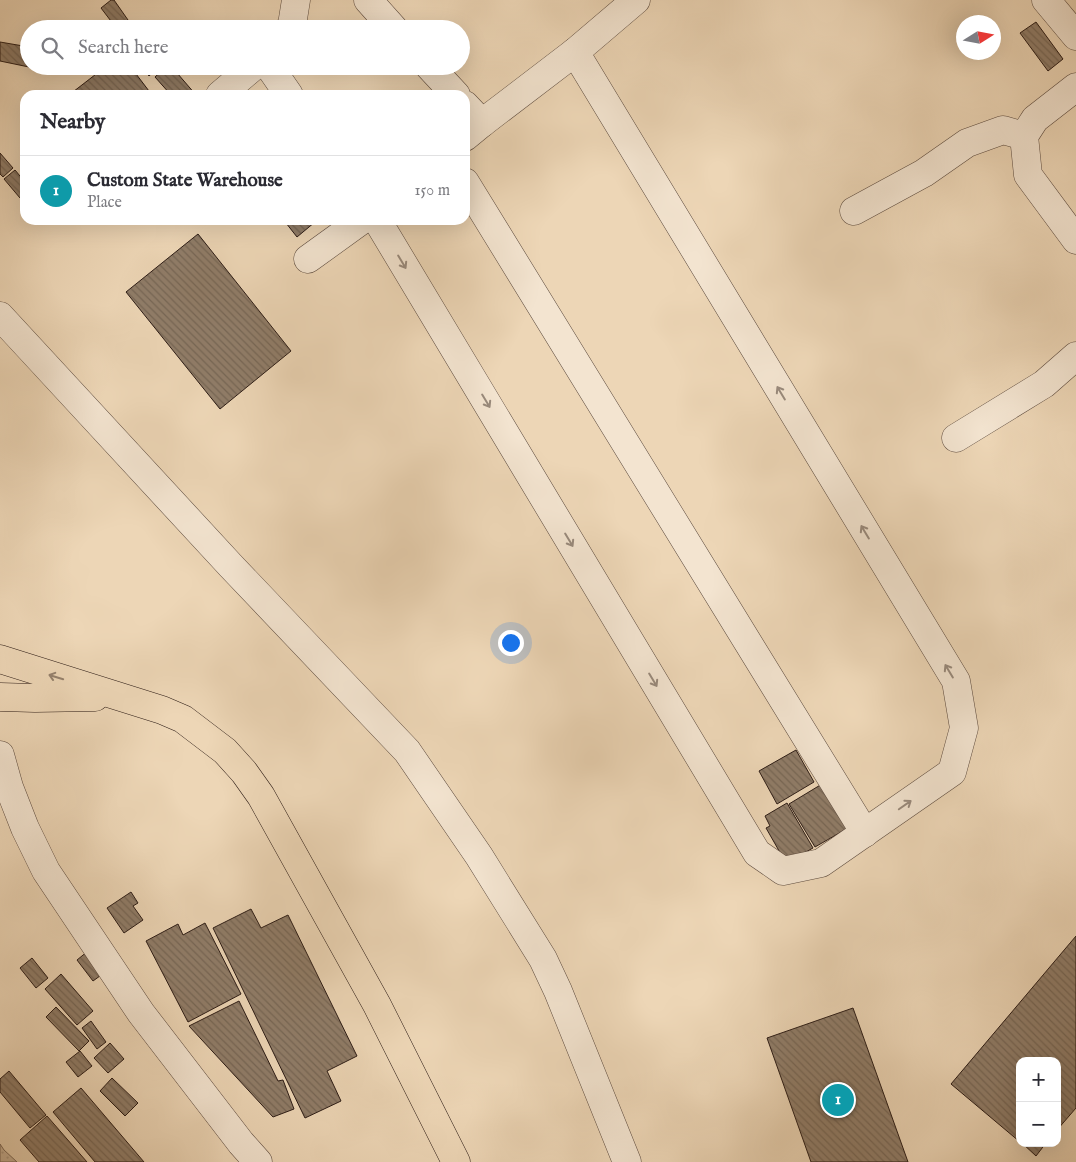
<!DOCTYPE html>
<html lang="en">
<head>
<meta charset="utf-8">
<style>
	:root { --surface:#fff; --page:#f2f2f3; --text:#2b2b33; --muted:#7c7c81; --line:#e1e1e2; --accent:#ea580c }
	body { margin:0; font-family:"IM FELL English",serif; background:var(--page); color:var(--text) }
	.controls { position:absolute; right:15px; bottom:15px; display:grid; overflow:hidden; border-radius:10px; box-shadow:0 5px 20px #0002 }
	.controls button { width:45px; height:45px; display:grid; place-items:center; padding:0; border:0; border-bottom:1px solid var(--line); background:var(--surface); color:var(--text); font:25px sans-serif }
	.compass { position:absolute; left:956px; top:15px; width:45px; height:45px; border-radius:50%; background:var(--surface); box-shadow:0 5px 20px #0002; rotate:79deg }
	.you { position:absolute; left:510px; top:642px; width:18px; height:18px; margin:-12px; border:4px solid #fff; border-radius:50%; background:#1a73e8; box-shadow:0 0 0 8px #1a73e833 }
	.badge { display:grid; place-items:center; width:32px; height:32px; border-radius:50%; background:var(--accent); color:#fff; font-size:16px; font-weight:700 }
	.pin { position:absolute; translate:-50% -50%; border:2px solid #fff; box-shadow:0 1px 5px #0006 }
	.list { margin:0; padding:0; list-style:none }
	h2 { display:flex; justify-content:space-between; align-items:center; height:65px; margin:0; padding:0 20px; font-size:21px }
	h2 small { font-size:16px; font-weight:400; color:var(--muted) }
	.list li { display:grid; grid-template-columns:32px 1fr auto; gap:15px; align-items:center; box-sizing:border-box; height:70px; padding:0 20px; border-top:1px solid var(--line) }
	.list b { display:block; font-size:19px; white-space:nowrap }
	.list p { margin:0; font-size:16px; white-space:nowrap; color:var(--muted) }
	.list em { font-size:16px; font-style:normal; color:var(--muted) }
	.icon { flex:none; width:28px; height:28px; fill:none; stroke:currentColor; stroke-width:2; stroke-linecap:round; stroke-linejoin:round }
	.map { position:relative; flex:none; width:1076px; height:1162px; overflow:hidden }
	.search { position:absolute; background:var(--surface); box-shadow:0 5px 20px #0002; left:20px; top:20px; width:450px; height:55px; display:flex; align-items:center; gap:12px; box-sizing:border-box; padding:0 18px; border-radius:28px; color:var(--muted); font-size:19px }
	.panel { position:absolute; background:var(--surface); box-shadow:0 5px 20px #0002; left:20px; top:90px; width:450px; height:135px; border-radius:15px }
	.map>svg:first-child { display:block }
</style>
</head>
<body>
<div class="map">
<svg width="1076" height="1162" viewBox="0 0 1076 1162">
	<defs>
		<pattern id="grass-dots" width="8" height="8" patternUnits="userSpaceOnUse" patternTransform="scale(1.25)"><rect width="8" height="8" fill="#ccb69b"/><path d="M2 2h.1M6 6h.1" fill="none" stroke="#af9c85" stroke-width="1.8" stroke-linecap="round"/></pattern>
		<pattern id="building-back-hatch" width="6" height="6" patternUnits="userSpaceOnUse" patternTransform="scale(1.25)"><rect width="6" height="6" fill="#907d69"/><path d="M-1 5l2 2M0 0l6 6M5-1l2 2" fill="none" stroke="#766655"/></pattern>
	</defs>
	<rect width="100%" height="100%" fill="#edd6b6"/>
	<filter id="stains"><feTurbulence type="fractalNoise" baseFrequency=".004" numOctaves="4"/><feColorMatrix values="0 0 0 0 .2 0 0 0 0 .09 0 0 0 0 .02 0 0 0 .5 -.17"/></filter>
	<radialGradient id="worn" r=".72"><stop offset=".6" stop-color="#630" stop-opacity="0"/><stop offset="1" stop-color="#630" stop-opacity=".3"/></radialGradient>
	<path fill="url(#grass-dots)" stroke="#7c6958" d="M0 1144 4 1150 17 1162H0Z"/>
	<g fill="url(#building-back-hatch)" stroke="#2c1c16">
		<path d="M111 0H114L128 20 117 29 101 8Z"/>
		<path d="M1036 22 1063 59 1048 71 1020 33Z"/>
		<path d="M0 42 29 47V67L0 61Z"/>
		<path d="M113 66H130L152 95H69L100 71 103 75Z"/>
		<path d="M141 66H160L149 76Z"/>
		<path d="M167 66H171L196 95H171L155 77Z"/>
		<path d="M0 153 13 168 3 177 0 174Z"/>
		<path d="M15 170 25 182V194L20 198 4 179Z"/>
		<path d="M289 220H313L315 222 297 237 286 223Z"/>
		<path d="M198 234 291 351 220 409 126 292Z"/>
		<path d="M796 750 814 782 777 804 759 771Z"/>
		<path d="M822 784 848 828 815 847 789 804Z"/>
		<path d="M787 803 813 848 786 863 766 828 770 826 765 816Z"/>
		<path d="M131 892 138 903 133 906 143 920 124 933 107 908Z"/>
		<path d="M251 909 261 928 288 915 357 1056 327 1071 341 1101 305 1118 213 928Z"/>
		<path d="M205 923 241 994 188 1022 146 941 178 924 183 935Z"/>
		<path d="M1076 936V1108L1057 1130V1061H1020V1142L951 1084Z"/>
		<path d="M88 951 104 973 93 981 77 960Z"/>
		<path d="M32 958 48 978 36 988 20 968Z"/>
		<path d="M61 974 93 1011 77 1025 45 989Z"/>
		<path d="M239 1001 278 1081 283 1080 294 1109 273 1117 189 1026Z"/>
		<path d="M56 1007 89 1041 79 1051 46 1017Z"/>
		<path d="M853 1008 908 1162H811L767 1038Z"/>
		<path d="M91 1021 106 1042 97 1049 82 1028Z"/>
		<path d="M110 1043 124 1059 108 1073 94 1058Z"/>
		<path d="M80 1051 92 1066 78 1077 66 1062Z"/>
		<path d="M9 1071 46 1115 30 1128 0 1092V1079Z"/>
		<path d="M112 1078 138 1103 125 1116 100 1091Z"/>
		<path d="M81 1088 144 1162H95L53 1112Z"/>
		<path d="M47 1116 87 1162H39L20 1140Z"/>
		<path d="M1022 1143H1046L1036 1156Z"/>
	</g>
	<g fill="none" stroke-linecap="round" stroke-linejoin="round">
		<g stroke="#5c4a3e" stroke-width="29">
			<g id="minor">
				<path d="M368 0 394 29"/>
				<path d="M1046 0 1076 36"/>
				<path d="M289 29 292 25 296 0"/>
				<path d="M269 66 289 95"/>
				<path d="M429 66 456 95"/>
				<path d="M1076 87 1035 119 1024 136 1028 175 1076 240"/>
				<path d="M220 95 254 66"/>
				<path d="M465 105 482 123 465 137"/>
				<path d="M482 123 575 52 636 0"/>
				<path d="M465 182 865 833"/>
				<path d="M854 211 924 173 967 143 1003 130 1024 136"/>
				<path d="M377 220 757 853 783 871 821 863 952 772 964 728 956 681 575 52"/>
				<path d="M308 259 362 220"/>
				<path d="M0 316 231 566 407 751 479 856 543 959 558 991 627 1162"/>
				<path d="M956 438 1044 384 1076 356"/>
				<path d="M0 755 9 787 25 828 46 871 141 1013 241 1143 258 1162"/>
			</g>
		</g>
		<g stroke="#2c1c16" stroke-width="29">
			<g id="major">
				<path d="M0 659 162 710 183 719 225 751 244 772 261 796 377 1005 456 1162"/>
				<path d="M0 697 35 698 95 697"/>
			</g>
		</g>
		<use href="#minor" stroke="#f3e4d0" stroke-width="28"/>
		<use href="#major" stroke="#edd6b6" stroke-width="28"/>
	</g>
	<defs><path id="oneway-shaft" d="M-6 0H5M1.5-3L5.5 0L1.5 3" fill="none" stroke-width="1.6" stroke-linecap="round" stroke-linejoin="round" transform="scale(1.25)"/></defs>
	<g stroke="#998a7c">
		<use href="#oneway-shaft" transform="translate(402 262) rotate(59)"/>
		<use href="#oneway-shaft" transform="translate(781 393) rotate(-121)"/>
		<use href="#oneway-shaft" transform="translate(486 401) rotate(59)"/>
		<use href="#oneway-shaft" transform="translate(865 532) rotate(-121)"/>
		<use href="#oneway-shaft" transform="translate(569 540) rotate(59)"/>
		<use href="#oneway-shaft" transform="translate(949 671) rotate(-121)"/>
		<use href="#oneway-shaft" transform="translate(653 680) rotate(59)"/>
		<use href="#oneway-shaft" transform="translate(905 805) rotate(-35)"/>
	</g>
	<use stroke="#96826e" href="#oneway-shaft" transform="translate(56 677) rotate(-163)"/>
	<rect width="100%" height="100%" filter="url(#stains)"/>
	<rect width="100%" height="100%" fill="url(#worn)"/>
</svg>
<div class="controls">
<button>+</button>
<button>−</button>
</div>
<svg class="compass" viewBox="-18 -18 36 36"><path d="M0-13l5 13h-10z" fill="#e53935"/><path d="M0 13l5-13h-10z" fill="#7c7c81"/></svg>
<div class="you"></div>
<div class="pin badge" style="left:838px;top:1100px;background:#0f9aa8">1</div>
<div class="search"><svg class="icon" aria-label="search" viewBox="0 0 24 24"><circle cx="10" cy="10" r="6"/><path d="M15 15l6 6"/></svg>Search here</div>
<section class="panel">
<h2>Nearby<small></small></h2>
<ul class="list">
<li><span class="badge" style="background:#0f9aa8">1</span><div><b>Custom State Warehouse</b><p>Place</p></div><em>150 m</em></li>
</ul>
</section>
</div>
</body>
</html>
